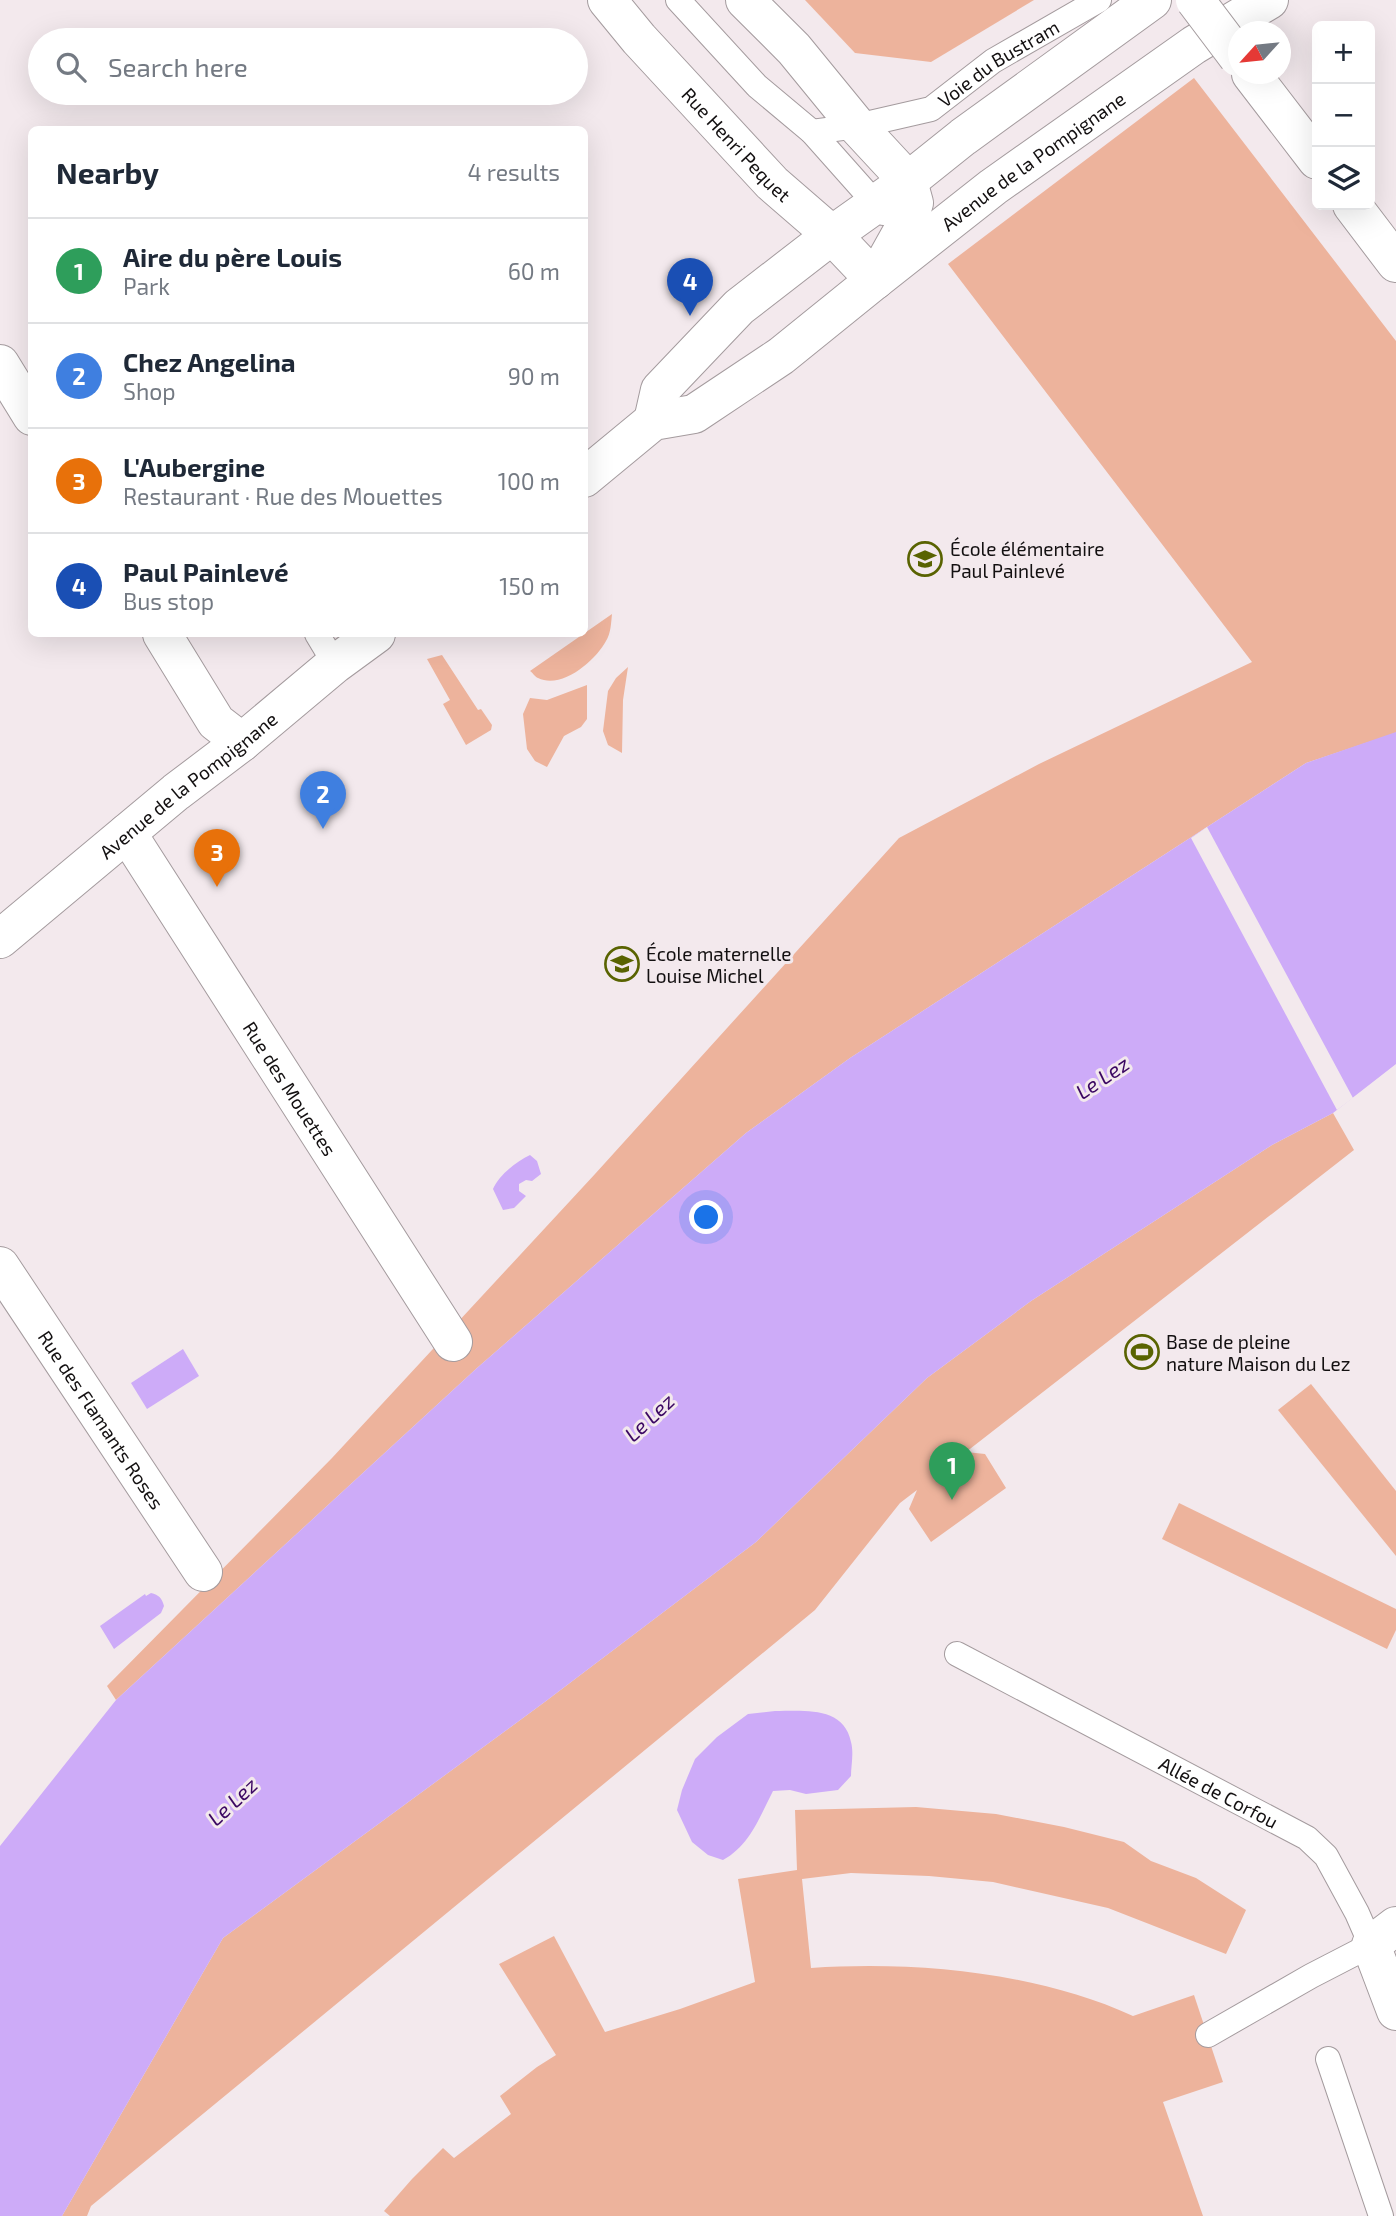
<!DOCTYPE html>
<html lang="en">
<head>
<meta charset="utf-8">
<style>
	:root { --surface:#fff; --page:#f6f6f7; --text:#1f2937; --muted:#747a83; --line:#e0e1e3; --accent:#111827 }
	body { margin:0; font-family:"Exo 2",sans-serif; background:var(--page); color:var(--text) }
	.controls { position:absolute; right:21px; top:21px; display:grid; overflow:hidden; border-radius:10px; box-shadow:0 7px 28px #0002 }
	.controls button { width:63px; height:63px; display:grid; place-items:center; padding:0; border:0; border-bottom:2px solid var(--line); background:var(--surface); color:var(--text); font:35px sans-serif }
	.compass { position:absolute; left:1228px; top:21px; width:63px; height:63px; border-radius:50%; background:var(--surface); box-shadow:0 7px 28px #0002; rotate:243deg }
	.you { position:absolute; left:707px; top:1218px; width:24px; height:24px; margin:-18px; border:5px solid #fff; border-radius:50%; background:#1a73e8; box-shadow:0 0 0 10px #1a73e833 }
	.badge { display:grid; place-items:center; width:46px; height:46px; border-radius:50%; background:var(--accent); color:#fff; font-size:23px; font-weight:700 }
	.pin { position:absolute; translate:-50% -58px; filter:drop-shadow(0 2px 4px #0008) }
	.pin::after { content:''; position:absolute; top:37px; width:24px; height:21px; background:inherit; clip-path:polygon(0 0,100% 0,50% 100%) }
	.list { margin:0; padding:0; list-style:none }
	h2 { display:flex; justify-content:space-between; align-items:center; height:91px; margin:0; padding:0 28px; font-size:30px }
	h2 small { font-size:23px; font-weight:400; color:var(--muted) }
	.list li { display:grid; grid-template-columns:46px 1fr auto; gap:21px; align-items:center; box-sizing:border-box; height:105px; padding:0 28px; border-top:2px solid var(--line) }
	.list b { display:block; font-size:26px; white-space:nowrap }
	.list p { margin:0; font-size:23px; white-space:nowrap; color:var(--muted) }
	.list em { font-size:23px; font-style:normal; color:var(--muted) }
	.icon { flex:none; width:38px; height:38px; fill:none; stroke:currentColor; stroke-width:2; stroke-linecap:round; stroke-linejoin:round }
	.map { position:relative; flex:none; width:1396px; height:2216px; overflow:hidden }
	.search { position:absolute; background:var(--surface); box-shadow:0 7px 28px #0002; left:28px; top:28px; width:560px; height:77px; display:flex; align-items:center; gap:18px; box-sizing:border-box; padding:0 24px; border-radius:38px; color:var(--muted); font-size:26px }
	.panel { position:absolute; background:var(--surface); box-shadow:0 7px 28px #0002; left:28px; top:126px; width:560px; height:511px; border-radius:10px }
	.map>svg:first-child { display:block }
</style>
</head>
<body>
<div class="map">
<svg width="1396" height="2216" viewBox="0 0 1396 2216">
	<rect width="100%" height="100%" fill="#f3e9ed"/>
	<g fill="#edb39c">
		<path d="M805 0H1034L931 62 855 53Z"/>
		<path d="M1194 78 1396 341V733L1306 763 850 1058 746 1133 477 1368 116 1700 107 1686 332 1458 595 1174 899 838 1039 764 1252 662 948 264Z"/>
		<path d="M612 614C611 623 611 633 606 641 596 660 562 690 538 678 535 677 533 673 530 671Z"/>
		<path d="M442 655 478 710 481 709 492 725 491 730 466 745 443 704 450 700 427 659Z"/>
		<path d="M628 667 623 700 622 753 608 745 603 731 608 691 616 678Z"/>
		<path d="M587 685V719L581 727 564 736 547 767 535 761 527 749 523 714 530 698 547 700Z"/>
		<path d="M1333 1113 1354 1150 966 1452 985 1454 1006 1488 931 1542 909 1509 917 1490 900 1503 815 1610 91 2206 87 2216H62L223 1938 546 1701 756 1542 927 1378 1031 1301 1272 1145Z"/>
		<path d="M1311 1384 1396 1491V1556L1278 1410Z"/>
		<path d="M1179 1503 1396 1609V1630L1387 1649 1162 1539Z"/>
		<path d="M916 1807 996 1814 1064 1827 1124 1842 1151 1861 1196 1878 1246 1910 1226 1954 1108 1908 993 1882 929 1876 851 1873 802 1879 811 1968C916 1961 1036 1972 1133 2016L1194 1995 1223 2082 1163 2102 1203 2216H390L384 2211 412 2179 443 2148 454 2158 511 2114 500 2096 537 2067 556 2055 499 1964 554 1936 605 2032 680 2009 755 1982 738 1879 797 1870 795 1810Z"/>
	</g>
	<g fill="#cdabf8">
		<path d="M1396 732V1064L1333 1113 1272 1145 1031 1301 927 1378 756 1542 546 1701 223 1938 62 2216H0V1846L116 1700 477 1368 746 1133 850 1058 1306 763Z"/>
		<path d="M530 1155 537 1161 541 1174 532 1181 526 1180 519 1184V1191L526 1196 514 1208 503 1210 493 1189C499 1175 517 1161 530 1155Z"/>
		<path d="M183 1349 199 1376 147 1409 131 1383Z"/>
		<path d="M151 1593C159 1595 162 1598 164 1606L161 1613 114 1649 100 1626 145 1594 146 1596Z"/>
		<path d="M775 1711C804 1711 844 1706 851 1742 854 1753 851 1766 851 1776L838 1790 806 1794 790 1790 773 1791C759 1818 750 1845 723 1860L708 1855 692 1842 677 1810 682 1790 695 1759 717 1737 748 1714Z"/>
	</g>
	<path fill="#f3e9ed" d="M1207 827 1353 1098 1337 1110 1191 838Z"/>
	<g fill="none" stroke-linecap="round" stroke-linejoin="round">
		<g stroke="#a49b9e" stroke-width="26">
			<g id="lane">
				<path d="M678 0 757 86 812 132 884 213"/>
				<path id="s1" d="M812 132 857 126 931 109 993 61 1099 0"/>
				<path d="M317 634 335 664"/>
				<path id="s2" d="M957 1654 1307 1838 1326 1856 1357 1913 1371 1945 1311 1976 1208 2035"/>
				<path d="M1328 2059 1381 2216"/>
			</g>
		</g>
		<g stroke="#a49b9e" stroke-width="40">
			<g id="street">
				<path d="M0 364 32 416"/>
				<path d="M162 634 216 722 242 742"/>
				<path id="s3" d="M127 833 453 1342"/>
				<path id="s4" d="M0 1266 203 1572"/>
				<path d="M1396 1926 1371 1945 1396 2011"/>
			</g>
		</g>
		<g stroke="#a49b9e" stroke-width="40">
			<g id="secondary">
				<path d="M1251 74 1317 160"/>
				<path d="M1352 205 1396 263"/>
				<path d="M653 421 660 390 739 307 832 235"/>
				<path d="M584 478 653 421 694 414 781 356 875 280"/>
				<path id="s5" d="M0 939 176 792 242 742 335 664 376 634"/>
			</g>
		</g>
		<g stroke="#a49b9e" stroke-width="40">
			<g id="primary">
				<path id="s6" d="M607 0 639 39 772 183 832 235 875 280"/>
				<path d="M745 0 794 49 857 126 908 181 914 203 907 223 883 266"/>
				<path d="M832 235 908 181 963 137 1152 0"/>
				<path id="s7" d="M875 280 993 187 1194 45 1269 0"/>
			</g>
		</g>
		<use href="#lane" stroke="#fff" stroke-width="24"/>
		<use href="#street" stroke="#fff" stroke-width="38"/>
		<use href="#secondary" stroke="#fff" stroke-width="38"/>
		<use href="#primary" stroke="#fff" stroke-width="38"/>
		<g stroke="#a49b9e" stroke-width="40" stroke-linecap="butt">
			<path id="secondary-bridge" d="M1195 0 1238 57"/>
		</g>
		<use href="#secondary-bridge" stroke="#fff" stroke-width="38"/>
	</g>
	<defs>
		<g id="school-ring" transform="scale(1.75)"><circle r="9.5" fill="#f3e9ed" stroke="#596301" stroke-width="1.5"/><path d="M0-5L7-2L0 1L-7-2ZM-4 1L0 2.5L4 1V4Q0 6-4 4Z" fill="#596301"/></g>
		<g id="stadium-ring" transform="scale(1.75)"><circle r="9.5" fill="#f3e9ed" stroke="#596301" stroke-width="1.5"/><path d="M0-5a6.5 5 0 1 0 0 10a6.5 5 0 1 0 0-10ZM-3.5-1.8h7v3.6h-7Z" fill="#596301"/></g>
	</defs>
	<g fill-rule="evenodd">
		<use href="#school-ring" x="925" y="559"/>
		<use href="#school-ring" x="622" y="964"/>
		<use href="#stadium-ring" x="1142" y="1352"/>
	</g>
	<g text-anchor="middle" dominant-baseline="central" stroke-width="6" stroke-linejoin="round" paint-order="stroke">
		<g font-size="19" fill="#131011" stroke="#f3e9ed">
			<text stroke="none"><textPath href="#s1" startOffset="203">Voie du Bustram</textPath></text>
			<text stroke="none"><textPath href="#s6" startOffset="194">Rue Henri Pequet</textPath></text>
			<text stroke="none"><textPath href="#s7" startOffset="198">Avenue de la Pompignane</textPath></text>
			<text stroke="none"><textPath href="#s5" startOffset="243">Avenue de la Pompignane</textPath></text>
			<text stroke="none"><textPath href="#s3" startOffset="303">Rue des Mouettes</textPath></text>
			<text stroke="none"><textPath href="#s4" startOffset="184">Rue des Flamants Roses</textPath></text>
			<text stroke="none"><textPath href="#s2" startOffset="296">Allée de Corfou</textPath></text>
		</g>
		<g font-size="19" fill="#131011" stroke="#f3e9ed" text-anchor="start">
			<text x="950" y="548">École élémentaire<tspan x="950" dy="22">Paul Painlevé</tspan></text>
			<text x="646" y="953">École maternelle<tspan x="646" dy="22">Louise Michel</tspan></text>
			<text x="1166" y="1341">Base de pleine<tspan x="1166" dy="22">nature Maison du Lez</tspan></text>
		</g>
		<g font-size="21" font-style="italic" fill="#3b0762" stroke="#f3e9ed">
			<text transform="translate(1102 1077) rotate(-34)">Le Lez</text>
			<text transform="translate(649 1417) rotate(-43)">Le Lez</text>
			<text transform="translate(232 1801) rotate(-43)">Le Lez</text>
		</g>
	</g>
</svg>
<div class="controls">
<button>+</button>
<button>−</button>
<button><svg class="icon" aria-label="layers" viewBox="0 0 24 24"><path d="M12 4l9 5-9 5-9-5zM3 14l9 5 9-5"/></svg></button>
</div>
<svg class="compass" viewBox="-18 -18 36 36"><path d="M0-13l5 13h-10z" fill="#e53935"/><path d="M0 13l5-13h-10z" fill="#747a83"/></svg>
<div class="you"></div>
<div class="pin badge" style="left:952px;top:1500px;background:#2e9e5b">1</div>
<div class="pin badge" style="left:323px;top:829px;background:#3f7fe0">2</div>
<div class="pin badge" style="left:217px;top:887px;background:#e8710a">3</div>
<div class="pin badge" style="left:690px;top:316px;background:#1a4fb4">4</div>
<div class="search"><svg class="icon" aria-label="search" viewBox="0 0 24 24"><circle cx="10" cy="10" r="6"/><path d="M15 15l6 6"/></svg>Search here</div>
<section class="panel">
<h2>Nearby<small>4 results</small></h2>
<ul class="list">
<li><span class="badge" style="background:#2e9e5b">1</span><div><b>Aire du père Louis</b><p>Park</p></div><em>60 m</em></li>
<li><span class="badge" style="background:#3f7fe0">2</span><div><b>Chez Angelina</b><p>Shop</p></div><em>90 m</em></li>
<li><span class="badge" style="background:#e8710a">3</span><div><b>L'Aubergine</b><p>Restaurant · Rue des Mouettes</p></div><em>100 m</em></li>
<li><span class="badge" style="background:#1a4fb4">4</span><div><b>Paul Painlevé</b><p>Bus stop</p></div><em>150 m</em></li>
</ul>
</section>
</div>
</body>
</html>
